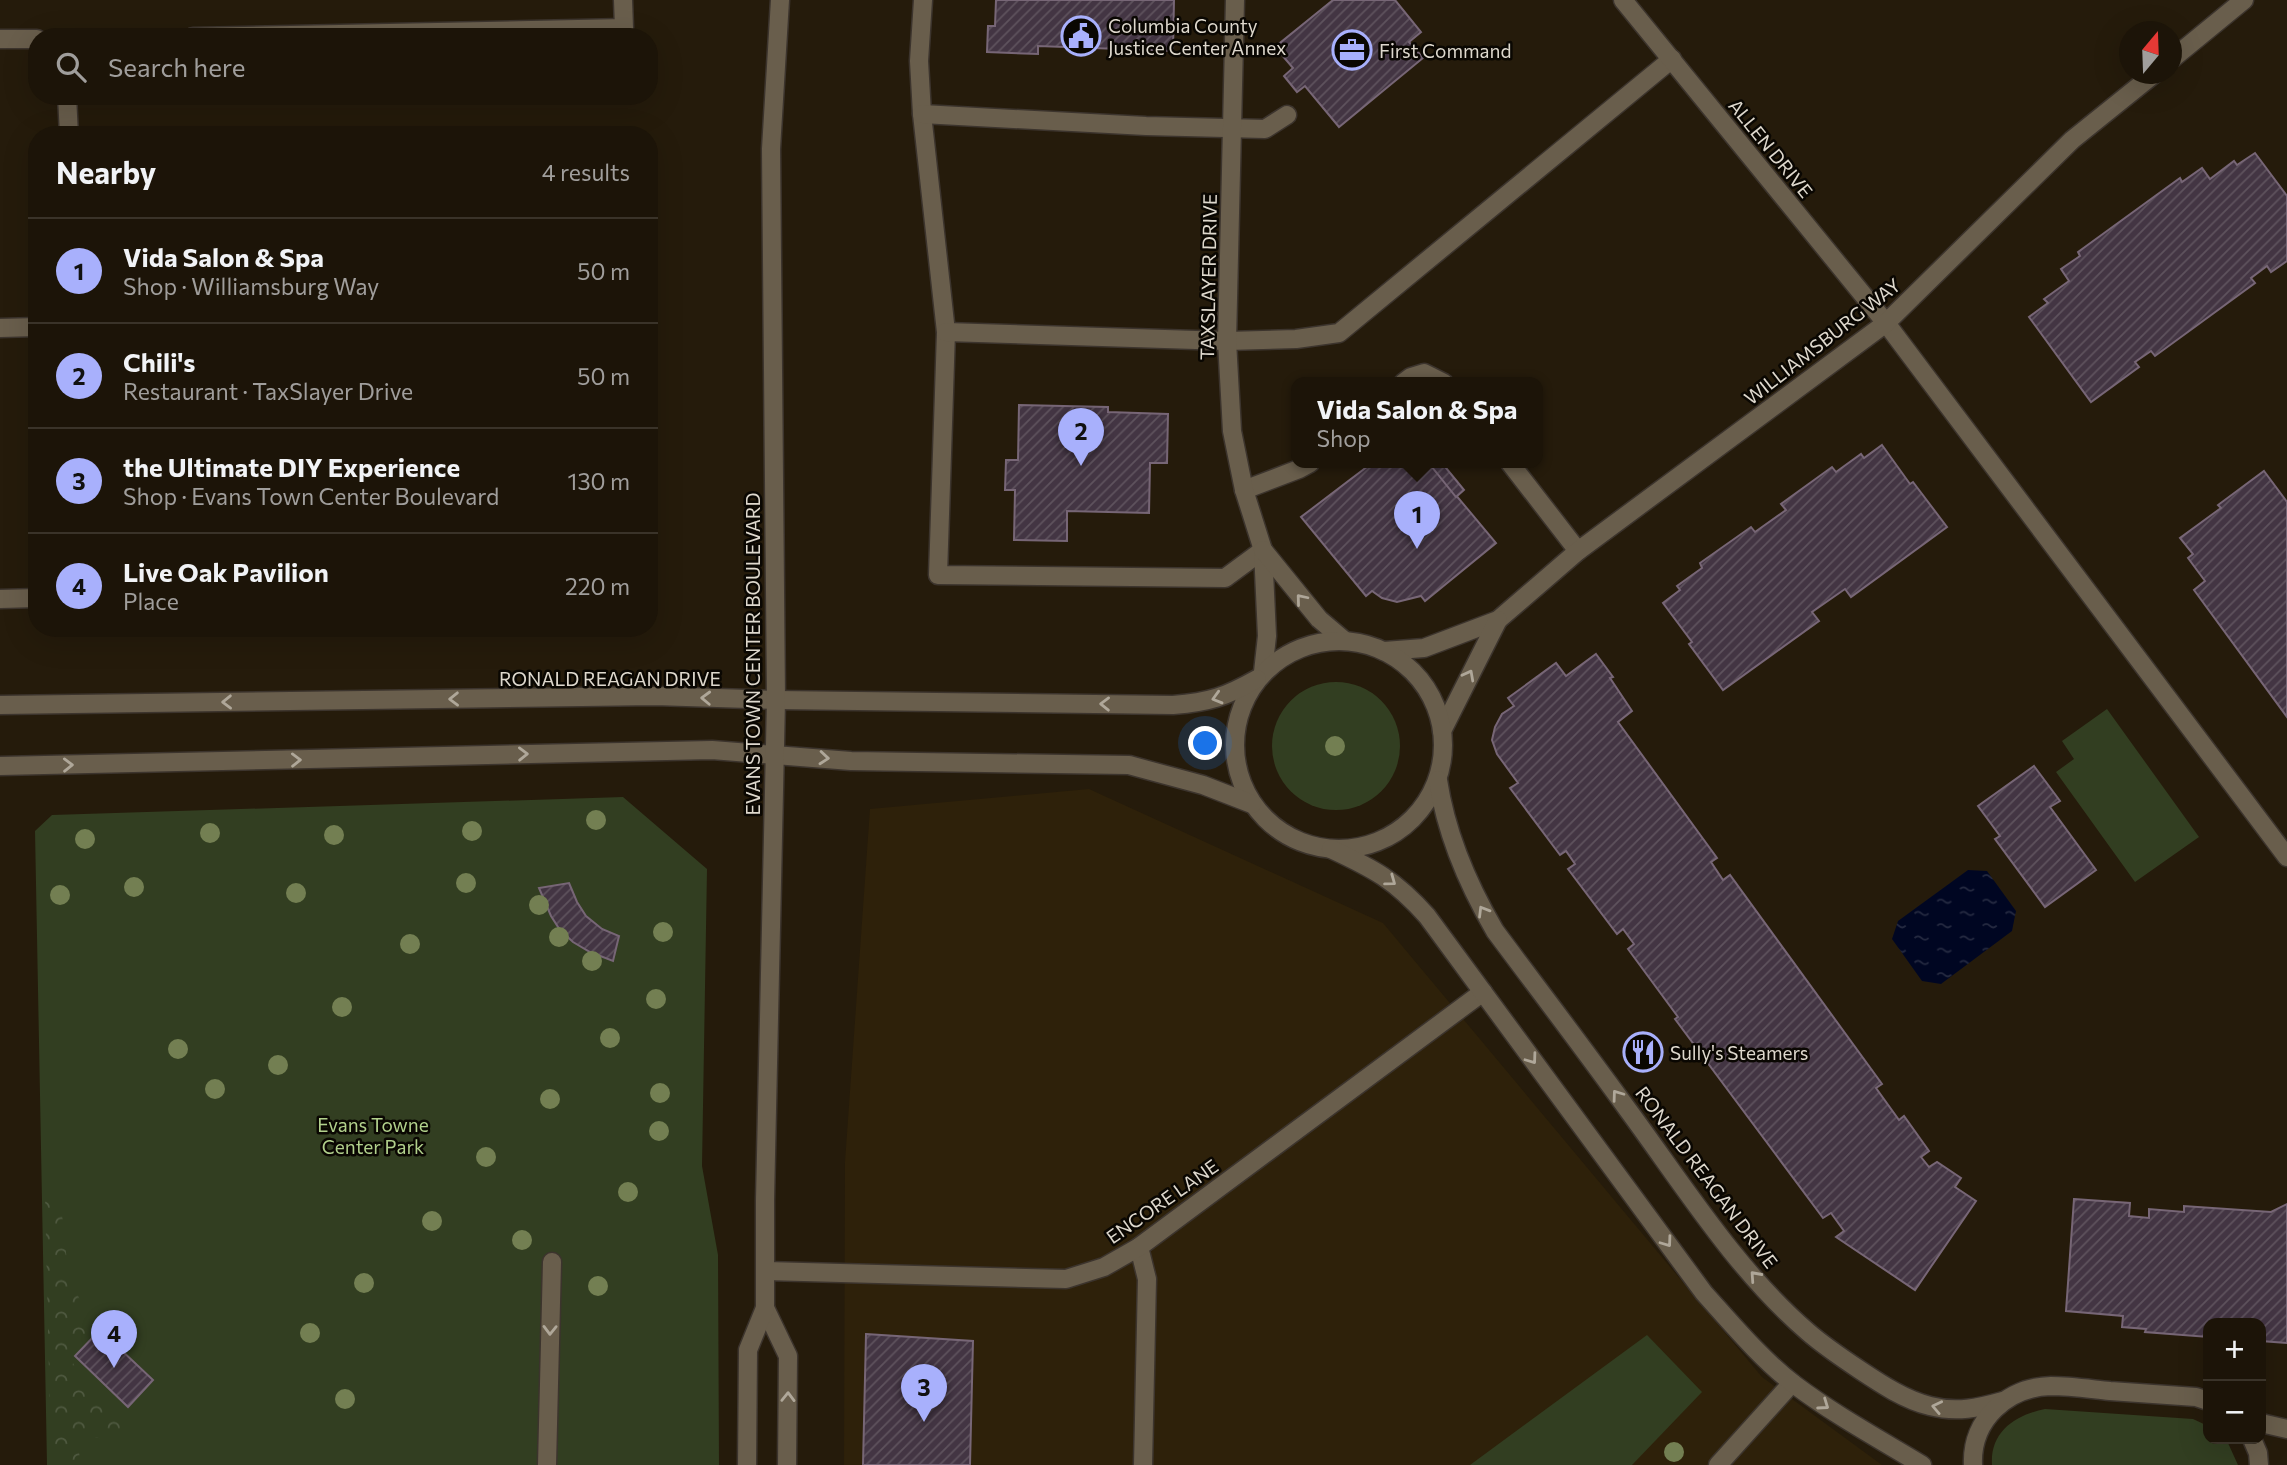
<!DOCTYPE html>
<html lang="en">
<head>
<meta charset="utf-8">
<style>
	:root { --surface:#1c1408; --page:#251d12; --text:#f1f3f6; --muted:#a09e9c; --line:#3a3329; --accent:#a8b0fc }
	body { margin:0; font-family:Commissioner,sans-serif; background:var(--page); color:var(--text) }
	.controls { position:absolute; right:21px; bottom:21px; display:grid; overflow:hidden; border-radius:14px; box-shadow:0 7px 28px #0002 }
	.controls button { width:63px; height:63px; display:grid; place-items:center; padding:0; border:0; border-bottom:2px solid var(--line); background:var(--surface); color:var(--text); font:35px sans-serif }
	.compass { position:absolute; left:2119px; top:21px; width:63px; height:63px; border-radius:50%; background:var(--surface); box-shadow:0 7px 28px #0002; rotate:19deg }
	.you { position:absolute; left:1206px; top:744px; width:24px; height:24px; margin:-18px; border:5px solid #fff; border-radius:50%; background:#1a73e8; box-shadow:0 0 0 10px #1a73e833 }
	.badge { display:grid; place-items:center; width:46px; height:46px; border-radius:50%; background:var(--accent); color:#111; font-size:23px; font-weight:700 }
	.pin { position:absolute; translate:-50% -58px; filter:drop-shadow(0 2px 4px #0008) }
	.pin::after { content:''; position:absolute; top:37px; width:24px; height:21px; background:inherit; clip-path:polygon(0 0,100% 0,50% 100%) }
	.popup { position:absolute; left:1291px; top:377px; width:252px; height:91px; box-sizing:border-box; display:grid; place-content:center; border-radius:14px; background:var(--surface); filter:drop-shadow(0 2px 5px #0005); font-size:23px; white-space:nowrap; color:var(--muted) }
	.popup b { font-size:26px; color:var(--text) }
	.popup::after { content:''; position:absolute; left:50%; top:100%; margin-left:-14px; border:14px solid transparent; border-top-color:var(--surface) }
	.list { margin:0; padding:0; list-style:none }
	h2 { display:flex; justify-content:space-between; align-items:center; height:91px; margin:0; padding:0 28px; font-size:30px }
	h2 small { font-size:23px; font-weight:400; color:var(--muted) }
	.list li { display:grid; grid-template-columns:46px 1fr auto; gap:21px; align-items:center; box-sizing:border-box; height:105px; padding:0 28px; border-top:2px solid var(--line) }
	.list b { display:block; font-size:26px; white-space:nowrap }
	.list p { margin:0; font-size:23px; white-space:nowrap; color:var(--muted) }
	.list em { font-size:23px; font-style:normal; color:var(--muted) }
	.icon { flex:none; width:38px; height:38px; fill:none; stroke:currentColor; stroke-width:2; stroke-linecap:round; stroke-linejoin:round }
	.map { position:relative; flex:none; width:2287px; height:1465px; overflow:hidden }
	.search { position:absolute; background:var(--surface); box-shadow:0 7px 28px #0002; left:28px; top:28px; width:630px; height:77px; display:flex; align-items:center; gap:18px; box-sizing:border-box; padding:0 24px; border-radius:28px; color:var(--muted); font-size:26px }
	.panel { position:absolute; background:var(--surface); box-shadow:0 7px 28px #0002; left:28px; top:126px; width:630px; height:511px; border-radius:28px }
	.map>svg:first-child { display:block }
</style>
</head>
<body>
<div class="map">
<svg width="2287" height="1465" viewBox="0 0 2287 1465">
	<defs>
		<pattern id="forest-crowns" width="20" height="18" patternUnits="userSpaceOnUse" patternTransform="scale(1.75)"><rect width="20" height="18" fill="#323e21"/><path d="M2 6a3 3 0 1 1 6 0M12 15a3 3 0 1 1 6 0" fill="none" stroke="#4f5940"/></pattern>
		<pattern id="water-ripples" width="26" height="14" patternUnits="userSpaceOnUse" patternTransform="scale(1.75)"><rect width="26" height="14" fill="#000622"/><path d="M2 4q2-2 4 0t4 0M15 11q2-2 4 0t4 0" fill="none" stroke="#252a41"/></pattern>
		<pattern id="building-hatch" width="6" height="6" patternUnits="userSpaceOnUse" patternTransform="scale(1.75)"><rect width="6" height="6" fill="#433543"/><path d="M-1 1l2-2M0 6l6-6M5 7l2-2" fill="none" stroke="#5e525d"/></pattern>
	</defs>
	<rect width="100%" height="100%" fill="#251b0b"/>
	<path fill="#2e210a" d="M1089 789 1383 923 1762 1377 1882 1465H844L845 1162 870 809Z"/>
	<g fill="#323e21">
		<circle cx="1336" cy="746" r="64"/>
		<path d="M2107 709 2199 837 2135 882 2056 772 2074 759 2062 741Z"/>
		<path d="M623 797 707 869 702 1166 718 1255 719 1465H47L35 831 52 815Z"/>
		<path d="M1647 1335 1702 1392 1632 1465H1470Z"/>
		<path d="M2045 1409 2193 1419 2208 1426V1439H2224L2228 1443 2238 1465H1992C1990 1431 2016 1415 2045 1409Z"/>
	</g>
	<path fill="url(#forest-crowns)" d="M45 1194 60 1195 67 1262 77 1294 95 1327 69 1355 74 1365 125 1420 115 1441 78 1434 80 1465H51Z"/>
	<path fill="url(#water-ripples)" d="M1968 870 1987 871 2016 911 2012 931 1941 984 1922 981 1892 939 1898 921Z"/>
	<g fill="url(#building-hatch)" stroke="#776676" stroke-width="2">
		<path d="M996 0H1174L1173 51 1038 46V54L987 52 988 26H995Z"/>
		<path d="M1333 0H1395L1421 32 1409 42 1423 58 1339 127 1305 86 1297 92 1284 76 1293 68 1275 47Z"/>
		<path d="M2255 153 2287 196V261L2271 272 2267 266 2251 278 2255 283 2155 356 2151 351 2135 362 2139 367 2091 402 2029 317 2048 303 2044 299 2069 281 2061 269 2080 256 2078 252 2180 178 2182 182 2202 168 2210 179 2234 161 2237 165Z"/>
		<path d="M1019 405 1108 407V412L1168 414 1167 463H1150L1149 513 1067 511V541L1014 540 1015 490H1005L1006 460H1018Z"/>
		<path d="M1882 445 1910 484 1913 482 1947 527 1851 597 1845 589 1812 612 1819 621 1723 690 1689 644 1692 642 1663 603 1680 590 1677 586 1702 568 1700 563 1751 527 1755 532 1786 510 1781 504 1832 467 1836 472 1861 454 1864 458Z"/>
		<path d="M1372 463H1429L1496 543 1425 601 1421 596 1397 602 1382 598 1372 591 1366 596 1301 517Z"/>
		<path d="M1437 463H1442L1464 490 1456 497 1432 467Z"/>
		<path d="M2264 471 2287 502V717L2194 590 2205 581 2188 558 2193 554 2180 538 2221 508 2218 505Z"/>
		<path d="M1596 654 1613 677 1610 678 1632 711 1618 722 1717 858 1711 862 1723 880 1730 875 1882 1084 1876 1088 1899 1120 1904 1116 1929 1151 1921 1157 1929 1167 1937 1162 1961 1178 1955 1187 1976 1201 1915 1290 1836 1237 1844 1231 1831 1213 1823 1218 1675 1019 1678 1017 1628 949 1634 944 1623 929 1617 934 1568 869 1575 864 1566 851 1560 855 1510 788 1518 783 1497 754 1492 740 1495 727 1502 714 1514 706 1508 698 1556 663 1566 676Z"/>
		<path d="M2034 766 2060 801 2050 807 2096 870 2045 907 1995 839 2000 836 1978 806Z"/>
		<path d="M569 883 577 902 586 916 602 929 619 936 613 961 590 952 573 942 560 930 551 916 539 888Z"/>
		<path d="M2074 1199 2130 1203 2129 1216 2149 1218V1209L2184 1212V1206L2271 1212 2287 1204V1343L2261 1341V1323H2208V1337L2145 1332 2146 1329 2122 1327 2123 1316 2066 1311Z"/>
		<path d="M100 1330 153 1380 128 1407 75 1356Z"/>
		<path d="M866 1334 973 1341 970 1465H863Z"/>
	</g>
	<g fill="none" stroke-linecap="round" stroke-linejoin="round">
		<g stroke="#3c342d" stroke-width="21">
			<g id="service">
				<path d="M923 0 919 61 922 114 946 332 938 575 1225 578 1263 550"/>
				<path d="M193 37 624 28 623 0"/>
				<path d="M0 39H37"/>
				<path d="M67 96 69 135"/>
				<path d="M922 114 1146 126 1265 129 1287 115"/>
				<path d="M1886 323 2287 857"/>
				<path d="M0 328 37 327"/>
				<path d="M946 332 1227 341 1296 339 1339 333 1672 59"/>
				<path d="M1403 383 1411 377 1424 373 1444 383"/>
				<path d="M1510 463 1578 551"/>
				<path d="M1244 490 1299 469 1310 463"/>
				<path d="M0 599 37 598"/>
				<path d="M1139 1247 1147 1279 1143 1465"/>
				<path d="M766 1271 1066 1279 1104 1267 1139 1247 1483 992"/>
				<path d="M547 1465 552 1262"/>
			</g>
		</g>
		<g stroke="#3c342d" stroke-width="21">
			<g id="minor">
				<path d="M1235 0 1227 341 1232 431 1244 490 1263 550 1267 636 1263 672"/>
				<path d="M1623 0 1886 323"/>
				<path d="M2172 59 2244 0"/>
				<path d="M1263 550 1319 619 1345 641"/>
				<path d="M1384 651 1424 648 1498 620 1578 551 1886 323 2072 140 2154 74"/>
				<path d="M1442 731 1498 620"/>
				<path d="M1718 1465 1792 1383"/>
			</g>
		</g>
		<g stroke="#3c342d" stroke-width="21">
			<g id="tertiary">
				<circle cx="1339" cy="745" r="104"/>
				<path d="M0 705 655 696 776 700 1173 705C1210 702 1225 697 1257 679"/>
				<path d="M0 766 712 750 851 761 1129 765 1203 785 1252 804"/>
				<path d="M1438 780C1446 834 1467 883 1495 931 1539 990 1584 1049 1628 1110 1684 1186 1736 1270 1808 1332 1824 1346 1842 1358 1860 1370 1881 1384 1905 1400 1930 1406 1957 1413 1978 1408 2003 1401"/>
				<path d="M1331 849C1374 869 1395 880 1427 916L1704 1293C1732 1324 1761 1359 1795 1385 1835 1415 1879 1439 1922 1465"/>
				<path d="M765 1308 788 1356 787 1465"/>
				<path d="M2261 1423 2287 1429"/>
				<path d="M2252 1439 2258 1453 2259 1465"/>
				<path d="M747 1465 748 1350 765 1308V1200L776 700 771 149 780 0"/>
				<path d="M1973 1465C1971 1420 2007 1387 2051 1386 2070 1386 2090 1389 2110 1391 2139 1393 2167 1395 2196 1397L2208 1401"/>
			</g>
		</g>
		<use href="#service" stroke="#695e4c" stroke-width="18"/>
		<use href="#minor" stroke="#695e4c" stroke-width="18"/>
		<use href="#tertiary" stroke="#695e4c" stroke-width="18"/>
	</g>
	<g fill="#737f52">
		<circle cx="1335" cy="746" r="10"/>
		<circle cx="596" cy="820" r="10"/>
		<circle cx="472" cy="831" r="10"/>
		<circle cx="210" cy="833" r="10"/>
		<circle cx="334" cy="835" r="10"/>
		<circle cx="85" cy="839" r="10"/>
		<circle cx="466" cy="883" r="10"/>
		<circle cx="134" cy="887" r="10"/>
		<circle cx="296" cy="893" r="10"/>
		<circle cx="60" cy="895" r="10"/>
		<circle cx="539" cy="905" r="10"/>
		<circle cx="663" cy="932" r="10"/>
		<circle cx="559" cy="937" r="10"/>
		<circle cx="410" cy="944" r="10"/>
		<circle cx="592" cy="961" r="10"/>
		<circle cx="656" cy="999" r="10"/>
		<circle cx="342" cy="1007" r="10"/>
		<circle cx="610" cy="1038" r="10"/>
		<circle cx="178" cy="1049" r="10"/>
		<circle cx="278" cy="1065" r="10"/>
		<circle cx="215" cy="1089" r="10"/>
		<circle cx="660" cy="1093" r="10"/>
		<circle cx="550" cy="1099" r="10"/>
		<circle cx="659" cy="1131" r="10"/>
		<circle cx="486" cy="1157" r="10"/>
		<circle cx="628" cy="1192" r="10"/>
		<circle cx="432" cy="1221" r="10"/>
		<circle cx="522" cy="1240" r="10"/>
		<circle cx="364" cy="1283" r="10"/>
		<circle cx="598" cy="1286" r="10"/>
		<circle cx="310" cy="1333" r="10"/>
		<circle cx="345" cy="1399" r="10"/>
		<circle cx="1674" cy="1452" r="10"/>
	</g>
	<defs><path id="oneway-chevron" d="M-2-3.5L2.5 0L-2 3.5" fill="none" stroke-width="1.6" stroke-linecap="round" stroke-linejoin="round" transform="scale(1.75)"/></defs>
	<g stroke="#afa799">
		<use href="#oneway-chevron" transform="translate(1301 599) rotate(-130)"/>
		<use href="#oneway-chevron" transform="translate(1469 675) rotate(-62)"/>
		<use href="#oneway-chevron" transform="translate(706 698) rotate(-178)"/>
		<use href="#oneway-chevron" transform="translate(1217 698) rotate(164)"/>
		<use href="#oneway-chevron" transform="translate(454 699) rotate(179)"/>
		<use href="#oneway-chevron" transform="translate(227 702) rotate(179)"/>
		<use href="#oneway-chevron" transform="translate(1105 704) rotate(-179)"/>
		<use href="#oneway-chevron" transform="translate(523 754) rotate(-1)"/>
		<use href="#oneway-chevron" transform="translate(824 758) rotate(5)"/>
		<use href="#oneway-chevron" transform="translate(296 760) rotate(-1)"/>
		<use href="#oneway-chevron" transform="translate(68 765) rotate(-1)"/>
		<use href="#oneway-chevron" transform="translate(1391 881) rotate(36)"/>
		<use href="#oneway-chevron" transform="translate(1483 911) rotate(-121)"/>
		<use href="#oneway-chevron" transform="translate(1532 1059) rotate(54)"/>
		<use href="#oneway-chevron" transform="translate(1617 1095) rotate(-126)"/>
		<use href="#oneway-chevron" transform="translate(1667 1242) rotate(54)"/>
		<use href="#oneway-chevron" transform="translate(1755 1276) rotate(-132)"/>
		<use href="#oneway-chevron" transform="translate(550 1330) rotate(91)"/>
		<use href="#oneway-chevron" transform="translate(788 1397) rotate(-89)"/>
		<use href="#oneway-chevron" transform="translate(1824 1405) rotate(35)"/>
		<use href="#oneway-chevron" transform="translate(1937 1407) rotate(-168)"/>
	</g>
	<defs>
		<g id="civic-ring" transform="scale(2.0125)"><circle r="9.5" fill="#0a0702" stroke="#a8b0fc" stroke-width="1.5"/><path d="M-.6-6.5H3V-4.5H.6V-3L4-1V1h2V6H-6V1h2V-1L-.6-3ZM-1.2 2.5V6h2.4V2.5Z" fill="#a8b0fc"/></g>
		<g id="office-ring" transform="scale(2.0125)"><circle r="9.5" fill="#0a0702" stroke="#a8b0fc" stroke-width="1.5"/><path d="M-6-3h4V-5.5h4V-3h4V5H-6ZM-1-4.5V-3h2v-1.5ZM-6 0V1H6V0Z" fill="#a8b0fc"/></g>
		<g id="restaurant-ring" transform="scale(2.0125)"><circle r="9.5" fill="#0a0702" stroke="#a8b0fc" stroke-width="1.5"/><path d="M-5-6h1v4h1v-4h1v4h1v-4h1v5L-1.5 .5V6h-2V.5L-5-1ZM5-6V6H3V1.5H1.5Q1.5-4 5-6Z" fill="#a8b0fc"/></g>
	</defs>
	<g fill-rule="evenodd">
		<use href="#civic-ring" x="1081" y="36"/>
		<use href="#office-ring" x="1352" y="50"/>
		<use href="#restaurant-ring" x="1643" y="1052"/>
	</g>
	<g text-anchor="middle" dominant-baseline="central" stroke-width="5" stroke-linejoin="round" paint-order="stroke">
		<g font-size="19" fill="#ded8cd" stroke="#0a0702" text-anchor="start">
			<text x="1108" y="25">Columbia County<tspan x="1108" dy="22">Justice Center Annex</tspan></text>
			<text x="1379" y="50">First Command</text>
			<text x="1670" y="1052">Sully's Steamers</text>
		</g>
		<g font-size="19" fill="#ded8cd" stroke="#0a0702">
			<text transform="translate(1771 148) rotate(51)">ALLEN DRIVE</text>
			<text transform="translate(1208 277) rotate(-89)">TAXSLAYER DRIVE</text>
			<text transform="translate(1822 341) rotate(-38)">WILLIAMSBURG WAY</text>
			<text transform="translate(752 654) rotate(-90)">EVANS TOWN CENTER BOULEVARD</text>
			<text x="610" y="678">RONALD REAGAN DRIVE</text>
			<text transform="translate(1707 1177) rotate(53)">RONALD REAGAN DRIVE</text>
			<text transform="translate(1162 1201) rotate(-35)">ENCORE LANE</text>
		</g>
		<g font-size="19" fill="#b2d18c" stroke="#0a0702">
			<text x="373" y="1124">Evans Towne<tspan x="373" dy="22">Center Park</tspan></text>
		</g>
	</g>
</svg>
<div class="controls">
<button>+</button>
<button>−</button>
</div>
<svg class="compass" viewBox="-18 -18 36 36"><path d="M0-13l5 13h-10z" fill="#e53935"/><path d="M0 13l5-13h-10z" fill="#a09e9c"/></svg>
<div class="you"></div>
<div class="pin badge" style="left:1417px;top:549px">1</div>
<div class="popup"><b>Vida Salon &amp; Spa</b>Shop</div>
<div class="pin badge" style="left:1081px;top:466px">2</div>
<div class="pin badge" style="left:924px;top:1422px">3</div>
<div class="pin badge" style="left:114px;top:1368px">4</div>
<div class="search"><svg class="icon" aria-label="search" viewBox="0 0 24 24"><circle cx="10" cy="10" r="6"/><path d="M15 15l6 6"/></svg>Search here</div>
<section class="panel">
<h2>Nearby<small>4 results</small></h2>
<ul class="list">
<li><span class="badge">1</span><div><b>Vida Salon &amp; Spa</b><p>Shop · Williamsburg Way</p></div><em>50 m</em></li>
<li><span class="badge">2</span><div><b>Chili's</b><p>Restaurant · TaxSlayer Drive</p></div><em>50 m</em></li>
<li><span class="badge">3</span><div><b>the Ultimate DIY Experience</b><p>Shop · Evans Town Center Boulevard</p></div><em>130 m</em></li>
<li><span class="badge">4</span><div><b>Live Oak Pavilion</b><p>Place</p></div><em>220 m</em></li>
</ul>
</section>
</div>
</body>
</html>
